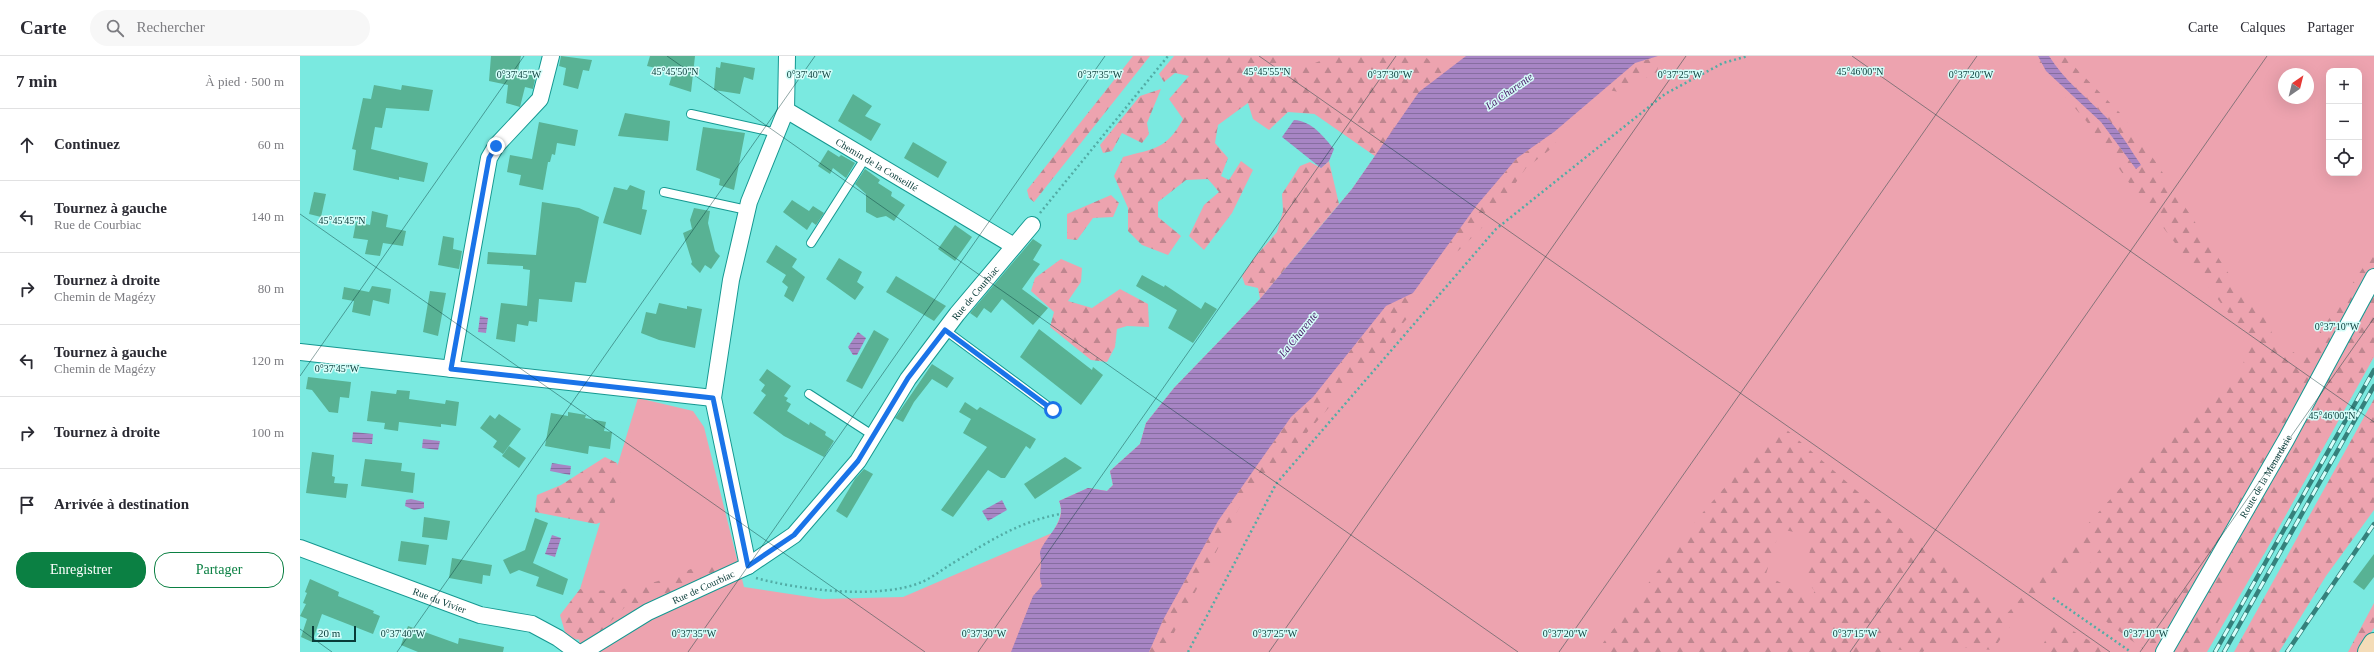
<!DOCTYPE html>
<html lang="fr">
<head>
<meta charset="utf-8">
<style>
	:root { --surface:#fff; --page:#f7f7f7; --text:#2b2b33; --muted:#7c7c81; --line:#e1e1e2; --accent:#0b8043 }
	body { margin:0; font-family:Georgia,serif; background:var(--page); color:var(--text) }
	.controls { position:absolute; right:12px; top:12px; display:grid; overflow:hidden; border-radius:8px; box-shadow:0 4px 16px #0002 }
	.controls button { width:36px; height:36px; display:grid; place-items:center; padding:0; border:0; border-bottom:1px solid var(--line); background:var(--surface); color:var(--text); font:20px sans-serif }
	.compass { position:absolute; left:1978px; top:12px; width:36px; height:36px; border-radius:50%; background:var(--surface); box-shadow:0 4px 16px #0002; rotate:35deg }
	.scale { position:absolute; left:12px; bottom:10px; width:44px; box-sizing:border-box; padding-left:4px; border:2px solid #093c39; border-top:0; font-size:11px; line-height:14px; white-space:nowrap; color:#093c39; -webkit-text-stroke:3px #d5fdf9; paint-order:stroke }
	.stop { position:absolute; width:12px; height:12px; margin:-9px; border:3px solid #1a73e8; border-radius:50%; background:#fff }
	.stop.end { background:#1a73e8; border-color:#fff; box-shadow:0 1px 4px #0008 }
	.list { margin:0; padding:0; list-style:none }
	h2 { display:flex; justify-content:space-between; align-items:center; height:52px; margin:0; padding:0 16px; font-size:17px }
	h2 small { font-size:13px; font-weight:400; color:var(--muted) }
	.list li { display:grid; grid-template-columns:26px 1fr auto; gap:12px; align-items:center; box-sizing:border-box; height:72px; padding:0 16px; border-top:1px solid var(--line) }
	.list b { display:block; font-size:15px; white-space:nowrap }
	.list p { margin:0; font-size:13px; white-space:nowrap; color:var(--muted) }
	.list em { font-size:13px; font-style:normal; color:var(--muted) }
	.actions { display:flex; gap:8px; padding:12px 16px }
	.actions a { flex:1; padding:9px 0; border:1px solid var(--accent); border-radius:16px; text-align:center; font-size:14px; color:var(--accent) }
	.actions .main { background:var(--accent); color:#fff }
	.icon { flex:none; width:22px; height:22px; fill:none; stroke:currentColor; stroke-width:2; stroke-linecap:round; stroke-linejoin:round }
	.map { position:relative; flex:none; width:2074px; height:596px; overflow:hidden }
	header { display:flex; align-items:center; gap:24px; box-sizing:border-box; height:56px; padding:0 20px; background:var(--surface); border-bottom:1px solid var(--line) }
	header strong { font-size:19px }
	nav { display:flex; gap:22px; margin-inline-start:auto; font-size:14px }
	.search { width:280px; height:36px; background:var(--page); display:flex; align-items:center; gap:10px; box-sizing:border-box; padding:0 14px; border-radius:22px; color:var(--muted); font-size:15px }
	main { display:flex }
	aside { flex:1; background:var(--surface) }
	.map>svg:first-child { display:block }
</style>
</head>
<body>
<header>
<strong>Carte</strong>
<div class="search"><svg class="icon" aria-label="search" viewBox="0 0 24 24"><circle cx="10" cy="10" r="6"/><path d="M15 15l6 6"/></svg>Rechercher</div>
<nav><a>Carte</a><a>Calques</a><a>Partager</a></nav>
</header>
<main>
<aside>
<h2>7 min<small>À pied · 500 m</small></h2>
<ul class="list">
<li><svg class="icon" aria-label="ahead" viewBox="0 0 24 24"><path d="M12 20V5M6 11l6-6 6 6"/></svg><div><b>Continuez</b></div><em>60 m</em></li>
<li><svg class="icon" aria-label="left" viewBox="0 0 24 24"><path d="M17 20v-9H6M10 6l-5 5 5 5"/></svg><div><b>Tournez à gauche</b><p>Rue de Courbiac</p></div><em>140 m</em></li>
<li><svg class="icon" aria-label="right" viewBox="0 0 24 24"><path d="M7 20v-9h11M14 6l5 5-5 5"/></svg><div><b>Tournez à droite</b><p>Chemin de Magézy</p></div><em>80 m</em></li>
<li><svg class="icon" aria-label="left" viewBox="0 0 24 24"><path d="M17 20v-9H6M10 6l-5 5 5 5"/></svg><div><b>Tournez à gauche</b><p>Chemin de Magézy</p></div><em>120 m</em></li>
<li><svg class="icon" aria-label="right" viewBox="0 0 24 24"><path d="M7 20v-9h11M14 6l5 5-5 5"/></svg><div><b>Tournez à droite</b></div><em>100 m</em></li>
<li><svg class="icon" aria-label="arrive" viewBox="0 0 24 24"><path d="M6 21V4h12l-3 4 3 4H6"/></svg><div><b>Arrivée à destination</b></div></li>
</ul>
<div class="actions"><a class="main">Enregistrer</a><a>Partager</a></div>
</aside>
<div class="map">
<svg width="2074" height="596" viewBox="0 0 2074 596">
	<defs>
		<pattern id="forest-firs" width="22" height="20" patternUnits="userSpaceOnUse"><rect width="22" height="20" fill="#eda3af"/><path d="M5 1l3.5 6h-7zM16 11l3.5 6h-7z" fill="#be868f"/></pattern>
		<pattern id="water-rules" width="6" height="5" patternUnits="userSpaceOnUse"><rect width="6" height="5" fill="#a785c4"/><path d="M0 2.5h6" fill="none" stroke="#866ea0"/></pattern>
	</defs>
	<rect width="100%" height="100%" fill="#7ae9e0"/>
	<path fill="#eda3af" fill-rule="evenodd" d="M931 0H2074V301L1964 498 1907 596H279L280 533 338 342 393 355 404 371 444 531 523 543 603 541 752 477C758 467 764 457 759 445L788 432 807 435 813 429 810 415 840 388 846 367 874 332 960 243 1052 133 1075 100ZM2029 15H2059V117H2029ZM1984 18H2008V42H1984Z"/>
	<g fill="url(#forest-firs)" fill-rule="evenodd">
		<path d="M833 0H850L734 146 729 142 727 134Z"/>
		<path d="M874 0H979L993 16 1032 0H1124L1145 16 1119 36 1075 100 1015 58 988 56 969 74 953 63 948 47 918 69 915 87 928 102 921 120 929 124 941 105 953 114 932 157 904 194 889 180 904 149 919 136 908 123 886 124 858 146V161L881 180 868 199 842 189 828 175V152L814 120 823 101C855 92 866 94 883 63L869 43 889 20 875 17 864 26 859 18Z"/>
		<path d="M1360 0 1357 16 1319 36 1303 33 1335 7Z"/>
		<path d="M1730 0H1764L1821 58 1855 105 1942 238 1970 268 1973 284 2003 302 2074 195V299L1964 498 1941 509 1922 532 1926 551 1902 596H1847L1768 537 1829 453 1818 460 1706 575 1693 594 1628 589 1623 596 1591 593 1590 596H1296L1398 462 1480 368 1703 562 1824 428 1943 309 1949 284 1827 124 1787 66ZM1480 473 1503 478 1510 494 1504 523 1515 535 1509 544 1466 518Z"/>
		<path d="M861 33 847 67 849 78 842 87 822 77 812 95 803 97 800 89 840 40Z"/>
		<path d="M1254 76 1256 89 1226 112 1190 164 1158 195 1140 199 1177 149 1217 102Z"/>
		<path d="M1029 105 1039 148 960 243 958 232 945 229 942 220 954 202 977 176 983 155 982 138 1000 110 1010 106 1021 112Z"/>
		<path d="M811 139 819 147 813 161 793 162 777 184 767 183V158Z"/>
		<path d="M761 203 782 212 781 226 768 245 792 252 820 233 848 248 849 271 827 270 817 273 815 291 807 306 791 304 750 271 754 256 731 235 735 222Z"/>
		<path d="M1113 237 1112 257 990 396 953 430 939 452 864 596H849L863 564 918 465 991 361 1013 341 1086 250Z"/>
		<path d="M2074 343V454L2026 520 1979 596H1934Z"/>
		<path d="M305 401 317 407 321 419 311 463 296 468 235 456 237 439 261 429Z"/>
		<path d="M417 502 423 513 384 531 324 552 292 584 267 583 260 559 280 533C331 540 372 521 417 502Z"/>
		<path d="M2074 547V572L2058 596H2048Z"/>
		<path d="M1756 565 1809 596H1739Z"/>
	</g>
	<g fill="url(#water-rules)">
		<path d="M1166 0H1358L1335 7 1254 76 1217 102 1177 149 1113 237 1086 250 1013 341 991 361 918 465 863 564 849 596H711L733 540 742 530C738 518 741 517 741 506 741 503 740 499 740 496 746 479 768 466 759 445L788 432 807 435 813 429 810 415 840 388 846 367 874 332 960 243 1052 133 1119 36Z"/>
		<path d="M1738 0H1749C1764 24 1784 39 1804 59 1819 73 1830 93 1841 109L1836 113 1801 66 1746 15Z"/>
		<path d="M994 64C1012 65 1023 80 1034 93L1029 105 1021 112 982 81Z"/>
		<path d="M180 260 188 262 186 277 178 276Z"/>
		<path d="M558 276 566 282 557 299H553L548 291Z"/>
		<path d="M53 376 73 378 72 388 52 386Z"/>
		<path d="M123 383 140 385 138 394 122 392Z"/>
		<path d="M252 407 271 410 270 419 250 415Z"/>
		<path d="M111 443 124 446V452L114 454 105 450 106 444Z"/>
		<path d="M702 444 707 454 688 465 682 455Z"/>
		<path d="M252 479 261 482 255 501 245 498Z"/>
	</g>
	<g fill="#58b294">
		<path d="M191 0H221L218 15 236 19 233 33 225 31 220 51 206 47 208 29 189 25Z"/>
		<path d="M261 0 292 4 289 15 283 14 278 33 263 29 266 12 259 10Z"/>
		<path d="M350 0H395L391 36 369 29 373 16 347 10Z"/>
		<path d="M421 6 455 12 453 24 444 21 440 38 414 34 416 11 420 12Z"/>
		<path d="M74 29 101 34 102 29 133 34 129 55 86 52 82 72 75 71 71 93 128 107 124 126 99 121V124L53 114 56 94 52 93 63 42 71 43Z"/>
		<path d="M553 38 572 50 565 60 581 68 571 85 538 65Z"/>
		<path d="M325 57 370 65 368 85 318 80Z"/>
		<path d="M239 66 278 74 275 90 257 87 255 99 252 98 250 106H248L243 134 219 129 221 119 207 116 210 99 232 103Z"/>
		<path d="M403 71 445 77 434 134 419 129 420 123 396 114Z"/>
		<path d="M613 86 647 106 638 122 604 102Z"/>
		<path d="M528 94 539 101 541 99 555 107 546 122 533 112 530 118 518 110Z"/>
		<path d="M565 113 580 124 578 127 592 136 591 140 605 149 594 165 586 160 577 162 566 156V138L555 128Z"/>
		<path d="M330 129 345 135 342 153 347 154 341 179 303 167 314 131 327 134Z"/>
		<path d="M14 136 26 138 21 161 9 158Z"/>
		<path d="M492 144 509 155 513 150 524 157 516 169 512 166 507 174 483 156Z"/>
		<path d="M242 146 279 152 299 161 286 227 275 226 272 246 239 243 237 266 229 265 228 270 217 268 215 286 196 283 201 247 227 250 230 214 223 213V210L187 208 188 196 236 199Z"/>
		<path d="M394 152 410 155 408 167 415 195 420 200 411 213 405 209 400 217 391 208 392 206 383 177 392 173 390 164Z"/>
		<path d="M72 155 88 159 86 171 106 175 103 190 83 187 80 200 65 198 68 184 53 182 56 166 70 169Z"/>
		<path d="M655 169 672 181 655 205 638 193Z"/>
		<path d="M143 180 154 182 153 193 162 195 159 213 138 209Z"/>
		<path d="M733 183 742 189 733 204 740 208 722 233 748 252 733 269 702 243 691 257 684 252 677 262 670 257Z"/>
		<path d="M476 189 497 203 492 211 505 221 493 246 484 240 488 231 482 226 486 219 466 206Z"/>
		<path d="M539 202 562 216 557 226 564 231 555 244 526 223Z"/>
		<path d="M842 219 864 231 865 229 901 253 905 246 917 253 893 287 868 272 877 254 836 230Z"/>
		<path d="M596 220 646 250 634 265 586 236Z"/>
		<path d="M72 230 91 233 89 248 73 244 70 260 52 256 54 245 42 243 44 231 69 236Z"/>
		<path d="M130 235 146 237 138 280 123 276Z"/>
		<path d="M359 247 387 253V250L402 253 395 292 359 284 341 277 346 256 356 258Z"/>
		<path d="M739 273 792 314 793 311 803 319 781 349 720 301Z"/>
		<path d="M574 274 589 283 562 333 546 325Z"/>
		<path d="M632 308 654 322 647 332 632 323 614 346 603 366 595 362Z"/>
		<path d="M467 313 491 330 484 340 488 342 486 345 491 348 487 355 509 369 510 366 526 376 525 379 534 385 524 401 484 380 453 357 466 339 461 335 465 329 459 324Z"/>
		<path d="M8 321 51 326 49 342 40 341 38 357 29 356 12 334 6 333Z"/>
		<path d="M97 334 110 335 109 343 145 348 146 344 159 346 156 370 141 368V371L99 366 98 375 84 373 85 367 67 365 71 335 96 338Z"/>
		<path d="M665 346 677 354 680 351 736 383 730 393 726 390 705 422H701L688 414 653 461 641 454 687 391 663 377 671 363 659 356Z"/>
		<path d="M268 356 286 359 285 362 306 366 304 375 312 376 310 393 289 390 288 398 245 390 251 357 268 360Z"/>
		<path d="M199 358 221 373 203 398 193 391 197 385 180 372 190 359 195 363Z"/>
		<path d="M209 390 226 402 219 412 202 400Z"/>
		<path d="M12 396 34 399 32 420 35 421 34 427 48 428 46 442 6 437Z"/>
		<path d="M765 401 782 412 735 443 724 428Z"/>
		<path d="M65 403 102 407 101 415 115 417 113 437 61 430Z"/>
		<path d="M564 413 573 418 547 462 536 455 555 423Z"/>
		<path d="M124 461 150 465 147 484 122 481Z"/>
		<path d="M235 462 248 467 233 507 268 523 263 539 236 530 239 521 219 514 210 518 203 504 225 494Z"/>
		<path d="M101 485 129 489 126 509 98 505Z"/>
		<path d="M2074 498V521L2064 534 2053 526Z"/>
		<path d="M152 502 192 509 190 520 183 519 182 528 149 522Z"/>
		<path d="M10 523 39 536 38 540 74 555 73 557 80 560 73 578 22 558 12 586 1 581 7 563 0 560 6 548 3 547 7 537 5 536Z"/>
		<path d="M108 570 158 588 159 582 204 591 203 596H118L101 589Z"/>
	</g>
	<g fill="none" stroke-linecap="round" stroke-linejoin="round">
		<g stroke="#159891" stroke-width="10">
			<g id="service">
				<path d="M391 58 477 77"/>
				<path d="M364 136 447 154"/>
				<path d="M511 187 566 101"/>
				<path d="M645 274 753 354"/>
				<path d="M509 338 574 380"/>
			</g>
		</g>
		<g stroke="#159891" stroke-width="18">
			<g id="minor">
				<path id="s1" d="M486 54 714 190"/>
				<path d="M0 296 413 342"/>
				<path d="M151 313 189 102 196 90 240 43 251 0"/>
				<path id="s2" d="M0 492 180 559 232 568 258 582 277 596"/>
				<path d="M448 510 413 342 431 224 449 146 486 54 487 0"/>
				<path id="s3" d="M283 596 348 556 448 510 494 479 558 405 608 323 657 258 732 169"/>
				<path id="s4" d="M1864 596 1986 384 2074 221"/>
			</g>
		</g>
		<g stroke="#159891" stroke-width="24">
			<path id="secondary" d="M2069 596 2074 588"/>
		</g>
		<g stroke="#52aca5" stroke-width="2.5" stroke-dasharray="2 3" stroke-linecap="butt">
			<path d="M740 157 868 0"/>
			<path d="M456 522C500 534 579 544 622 526 633 521 643 513 653 507 690 485 718 466 760 458"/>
			<path d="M1753 542 1831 596"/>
			<path d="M888 596 976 428 1196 173 1365 38 1423 7 1448 0"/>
		</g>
		<use href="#service" stroke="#fff" stroke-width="8"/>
		<use href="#minor" stroke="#fff" stroke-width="16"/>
		<use href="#secondary" stroke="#f4dcb8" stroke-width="22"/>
		<g stroke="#35807b" stroke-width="4.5">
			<g id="rail">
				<path d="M1915 596 2074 314"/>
				<path d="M1924 596 2074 330"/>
				<path d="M1987 596 2074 468"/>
			</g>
		</g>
		<use href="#rail" stroke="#d5fdf9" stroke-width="3" stroke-dasharray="9" stroke-linecap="butt"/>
	</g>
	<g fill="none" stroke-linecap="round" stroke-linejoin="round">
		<path stroke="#1a73e8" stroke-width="5" d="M196 90 189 102 151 313 413 342 448 510 494 479 558 405 608 322 645 274 753 354"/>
	</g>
	<path fill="none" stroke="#093c39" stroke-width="1" stroke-opacity="0.45" d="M367 0 1218 596M959 0 1810 596M1552 0 2074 366M0 158 625 596M0 320 224 0M0 573 32 596M97 596 515 0M388 596 805 0M678 596 1096 0M969 596 1386 0M1259 596 1677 0M1550 596 1967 0M1840 596 2074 262"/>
	<g text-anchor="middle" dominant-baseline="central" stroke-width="3" stroke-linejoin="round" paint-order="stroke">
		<g font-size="10" fill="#093c39" stroke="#d5fdf9">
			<text stroke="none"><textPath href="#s1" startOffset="106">Chemin de la Conseillé</textPath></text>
			<text stroke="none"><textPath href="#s3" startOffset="545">Rue de Courbiac</textPath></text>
			<text stroke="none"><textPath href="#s4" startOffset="203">Route de la Menarderie</textPath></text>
			<text stroke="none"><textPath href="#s3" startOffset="137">Rue de Courbiac</textPath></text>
			<text stroke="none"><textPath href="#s2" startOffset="149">Rue du Vivier</textPath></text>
		</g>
		<g font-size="11" font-style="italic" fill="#471864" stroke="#d5fdf9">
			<text transform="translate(1209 35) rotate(-35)">La Charente</text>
			<text transform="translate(998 278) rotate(-51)">La Charente</text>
		</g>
	</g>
	<g font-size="10" text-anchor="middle" fill="#093c39" stroke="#d5fdf9" stroke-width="3" stroke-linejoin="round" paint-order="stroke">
		<text x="375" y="19">45°45'50"N</text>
		<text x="967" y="19">45°45'55"N</text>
		<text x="1560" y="19">45°46'00"N</text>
		<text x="219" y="22">0°37'45"W</text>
		<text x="509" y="22">0°37'40"W</text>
		<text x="800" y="22">0°37'35"W</text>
		<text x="1090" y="22">0°37'30"W</text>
		<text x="1380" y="22">0°37'25"W</text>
		<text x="1671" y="22">0°37'20"W</text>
		<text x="42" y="168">45°45'45"N</text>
		<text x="2037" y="274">0°37'10"W</text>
		<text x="37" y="316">0°37'45"W</text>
		<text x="2032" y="363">45°46'00"N</text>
		<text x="103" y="581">0°37'40"W</text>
		<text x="394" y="581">0°37'35"W</text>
		<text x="684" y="581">0°37'30"W</text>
		<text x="975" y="581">0°37'25"W</text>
		<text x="1265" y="581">0°37'20"W</text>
		<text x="1555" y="581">0°37'15"W</text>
		<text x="1846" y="581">0°37'10"W</text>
	</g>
</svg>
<div class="controls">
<button>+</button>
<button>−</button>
<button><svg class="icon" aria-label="locate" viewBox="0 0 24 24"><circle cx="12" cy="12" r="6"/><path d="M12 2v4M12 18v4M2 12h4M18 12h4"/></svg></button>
</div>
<svg class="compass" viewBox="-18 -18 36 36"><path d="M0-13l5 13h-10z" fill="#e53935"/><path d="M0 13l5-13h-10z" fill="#7c7c81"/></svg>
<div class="scale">20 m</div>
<div class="stop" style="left:753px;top:354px"></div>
<div class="stop end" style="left:196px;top:90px"></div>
</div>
</main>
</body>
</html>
